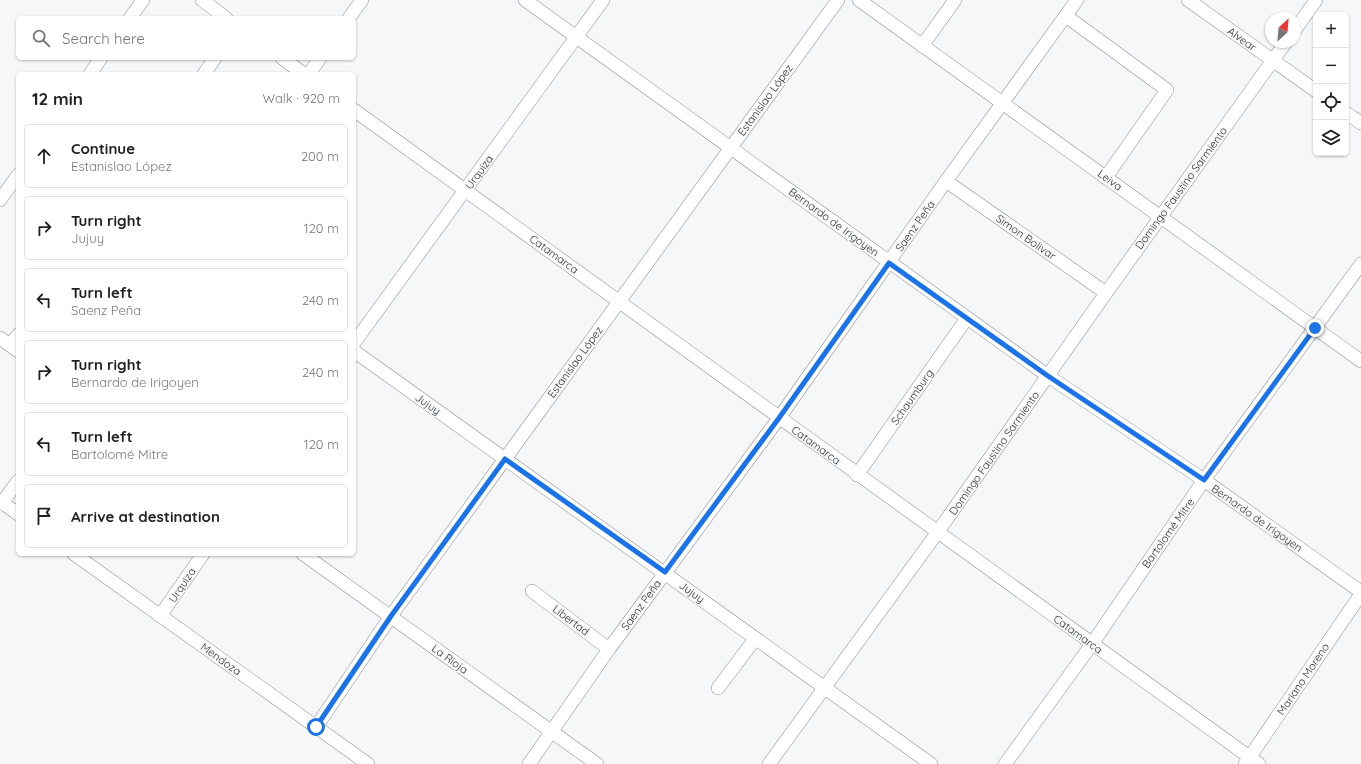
<!DOCTYPE html>
<html lang="en">
<head>
<meta charset="utf-8">
<style>
	:root { --surface:#fff; --page:#f2f2f2; --text:#222; --muted:#767676; --line:#e0e0e0 }
	body { margin:0; font-family:Quicksand,sans-serif; background:var(--page); color:var(--text) }
	.controls { position:absolute; right:12px; top:12px; display:grid; overflow:hidden; border-radius:6px; box-shadow:0 1px 3px #0004 }
	.controls button { width:36px; height:36px; display:grid; place-items:center; padding:0; border:0; border-bottom:1px solid var(--line); background:var(--surface); color:var(--text); font:20px sans-serif }
	.compass { position:absolute; left:1265px; top:12px; width:36px; height:36px; border-radius:50%; background:var(--surface); box-shadow:0 1px 3px #0004; rotate:26deg }
	.stop { position:absolute; width:12px; height:12px; margin:-9px; border:3px solid #1a73e8; border-radius:50%; background:#fff }
	.stop.end { background:#1a73e8; border-color:#fff; box-shadow:0 1px 4px #0008 }
	.list { margin:0; padding:0; list-style:none }
	h2 { display:flex; justify-content:space-between; align-items:center; height:52px; margin:0; padding:0 16px; font-size:17px }
	h2 small { font-size:13px; font-weight:400; color:var(--muted) }
	.list li { display:grid; grid-template-columns:26px 1fr auto; gap:12px; align-items:center; box-sizing:border-box; height:64px; margin:0 8px 8px; padding:0 8px; border:1px solid var(--line); border-radius:6px }
	.list b { display:block; font-size:15px; white-space:nowrap }
	.list p { margin:0; font-size:13px; white-space:nowrap; color:var(--muted) }
	.list em { font-size:13px; font-style:normal; color:var(--muted) }
	.icon { flex:none; width:22px; height:22px; fill:none; stroke:currentColor; stroke-width:2; stroke-linecap:round; stroke-linejoin:round }
	.map { position:relative; flex:none; width:1361px; height:764px; overflow:hidden }
	.search { position:absolute; background:var(--surface); box-shadow:0 1px 3px #0004; left:16px; top:16px; width:340px; height:44px; display:flex; align-items:center; gap:10px; box-sizing:border-box; padding:0 14px; border-radius:6px; color:var(--muted); font-size:15px }
	.panel { position:absolute; background:var(--surface); box-shadow:0 1px 3px #0004; left:16px; top:72px; width:340px; height:484px; border-radius:6px }
	.map>svg:first-child { display:block }
</style>
</head>
<body>
<div class="map">
<svg width="1361" height="764" viewBox="0 0 1361 764">
	<rect width="100%" height="100%" fill="#f6f7f9"/>
	<g fill="none" stroke-linecap="round" stroke-linejoin="round">
		<g stroke="#8c8c8e" stroke-width="14">
			<g id="street">
				<path d="M202 0 226 18"/>
				<path d="M525 0 1048 376 1204 480 1361 592"/>
				<path d="M859 0 1361 361"/>
				<path d="M1188 0 1316 91"/>
				<path d="M1066 16 1167 90 1106 177"/>
				<path d="M130 18 143 0"/>
				<path d="M349 18 362 0"/>
				<path d="M1295 30 1316 0"/>
				<path d="M922 46 955 0"/>
				<path d="M282 58 304 74"/>
				<path d="M90 74 101 58"/>
				<path d="M204 74 215 58"/>
				<path d="M309 74 320 58"/>
				<path d="M354 110 1259 764"/>
				<path d="M1346 113 1361 123"/>
				<path d="M946 181 1106 293"/>
				<path d="M0 200 18 175"/>
				<path d="M0 338 18 351"/>
				<path d="M354 343 603 0"/>
				<path d="M10 345 18 335"/>
				<path d="M354 351 931 764"/>
				<path d="M857 475 967 318"/>
				<path d="M0 501 18 514"/>
				<path d="M2 503 18 481"/>
				<path d="M74 554 368 764"/>
				<path d="M303 554 597 764"/>
				<path d="M532 591 609 649"/>
				<path d="M160 616 203 554"/>
				<path d="M718 688 755 639"/>
				<path d="M316 727 391 616 838 0"/>
				<path d="M529 764 609 649 779 418 946 181 1077 0"/>
				<path d="M769 764 937 533 1106 293 1286 42"/>
				<path d="M1005 764 1092 644 1204 480 1361 264"/>
				<path d="M1245 764 1361 594"/>
			</g>
		</g>
		<use href="#street" stroke="#fff" stroke-width="13"/>
	</g>
	<g fill="none" stroke-linecap="round" stroke-linejoin="round">
		<path stroke="#1a73e8" stroke-width="5" d="M316 727 391 616 505 459 665 572 779 418 889 263 1048 376 1204 480 1315 328"/>
	</g>
	<g text-anchor="middle" dominant-baseline="central" stroke-width="3" stroke-linejoin="round" paint-order="stroke">
		<g font-size="11" fill="#353536" stroke="#f6f7f9">
			<text transform="translate(1242 39) rotate(36)">Alvear</text>
			<text transform="translate(765 100) rotate(-54)">Estanislao López</text>
			<text transform="translate(479 172) rotate(-54)">Urquiza</text>
			<text transform="translate(1110 180) rotate(36)">Leiva</text>
			<text transform="translate(1181 188) rotate(-54)">Domingo Faustino Sarmiento</text>
			<text transform="translate(834 222) rotate(36)">Bernardo de Irigoyen</text>
			<text transform="translate(915 226) rotate(-55)">Saenz Peña</text>
			<text transform="translate(1026 237) rotate(35)">Simon Bolivar</text>
			<text transform="translate(554 254) rotate(36)">Catamarca</text>
			<text transform="translate(575 362) rotate(-54)">Estanislao López</text>
			<text transform="translate(912 397) rotate(-55)">Schaumburg</text>
			<text transform="translate(428 404) rotate(35)">Jujuy</text>
			<text transform="translate(816 445) rotate(36)">Catamarca</text>
			<text transform="translate(994 453) rotate(-55)">Domingo Faustino Sarmiento</text>
			<text transform="translate(1257 518) rotate(35)">Bernardo de Irigoyen</text>
			<text transform="translate(1168 533) rotate(-55)">Bartolomé Mitre</text>
			<text transform="translate(182 585) rotate(-56)">Urquiza</text>
			<text transform="translate(692 592) rotate(36)">Jujuy</text>
			<text transform="translate(641 605) rotate(-54)">Saenz Peña</text>
			<text transform="translate(571 620) rotate(37)">Libertad</text>
			<text transform="translate(1078 634) rotate(36)">Catamarca</text>
			<text transform="translate(221 659) rotate(36)">Mendoza</text>
			<text transform="translate(450 659) rotate(36)">La Rioja</text>
			<text transform="translate(1303 679) rotate(-56)">Mariano Moreno</text>
		</g>
	</g>
</svg>
<div class="controls">
<button>+</button>
<button>−</button>
<button><svg class="icon" aria-label="locate" viewBox="0 0 24 24"><circle cx="12" cy="12" r="6"/><path d="M12 2v4M12 18v4M2 12h4M18 12h4"/></svg></button>
<button><svg class="icon" aria-label="layers" viewBox="0 0 24 24"><path d="M12 4l9 5-9 5-9-5zM3 14l9 5 9-5"/></svg></button>
</div>
<svg class="compass" viewBox="-18 -18 36 36"><path d="M0-13l5 13h-10z" fill="#e53935"/><path d="M0 13l5-13h-10z" fill="#767676"/></svg>
<div class="stop" style="left:316px;top:727px"></div>
<div class="stop end" style="left:1315px;top:328px"></div>
<div class="search"><svg class="icon" aria-label="search" viewBox="0 0 24 24"><circle cx="10" cy="10" r="6"/><path d="M15 15l6 6"/></svg>Search here</div>
<section class="panel">
<h2>12 min<small>Walk · 920 m</small></h2>
<ul class="list">
<li><svg class="icon" aria-label="ahead" viewBox="0 0 24 24"><path d="M12 20V5M6 11l6-6 6 6"/></svg><div><b>Continue</b><p>Estanislao López</p></div><em>200 m</em></li>
<li><svg class="icon" aria-label="right" viewBox="0 0 24 24"><path d="M7 20v-9h11M14 6l5 5-5 5"/></svg><div><b>Turn right</b><p>Jujuy</p></div><em>120 m</em></li>
<li><svg class="icon" aria-label="left" viewBox="0 0 24 24"><path d="M17 20v-9H6M10 6l-5 5 5 5"/></svg><div><b>Turn left</b><p>Saenz Peña</p></div><em>240 m</em></li>
<li><svg class="icon" aria-label="right" viewBox="0 0 24 24"><path d="M7 20v-9h11M14 6l5 5-5 5"/></svg><div><b>Turn right</b><p>Bernardo de Irigoyen</p></div><em>240 m</em></li>
<li><svg class="icon" aria-label="left" viewBox="0 0 24 24"><path d="M17 20v-9H6M10 6l-5 5 5 5"/></svg><div><b>Turn left</b><p>Bartolomé Mitre</p></div><em>120 m</em></li>
<li><svg class="icon" aria-label="arrive" viewBox="0 0 24 24"><path d="M6 21V4h12l-3 4 3 4H6"/></svg><div><b>Arrive at destination</b></div></li>
</ul>
</section>
</div>
</body>
</html>
